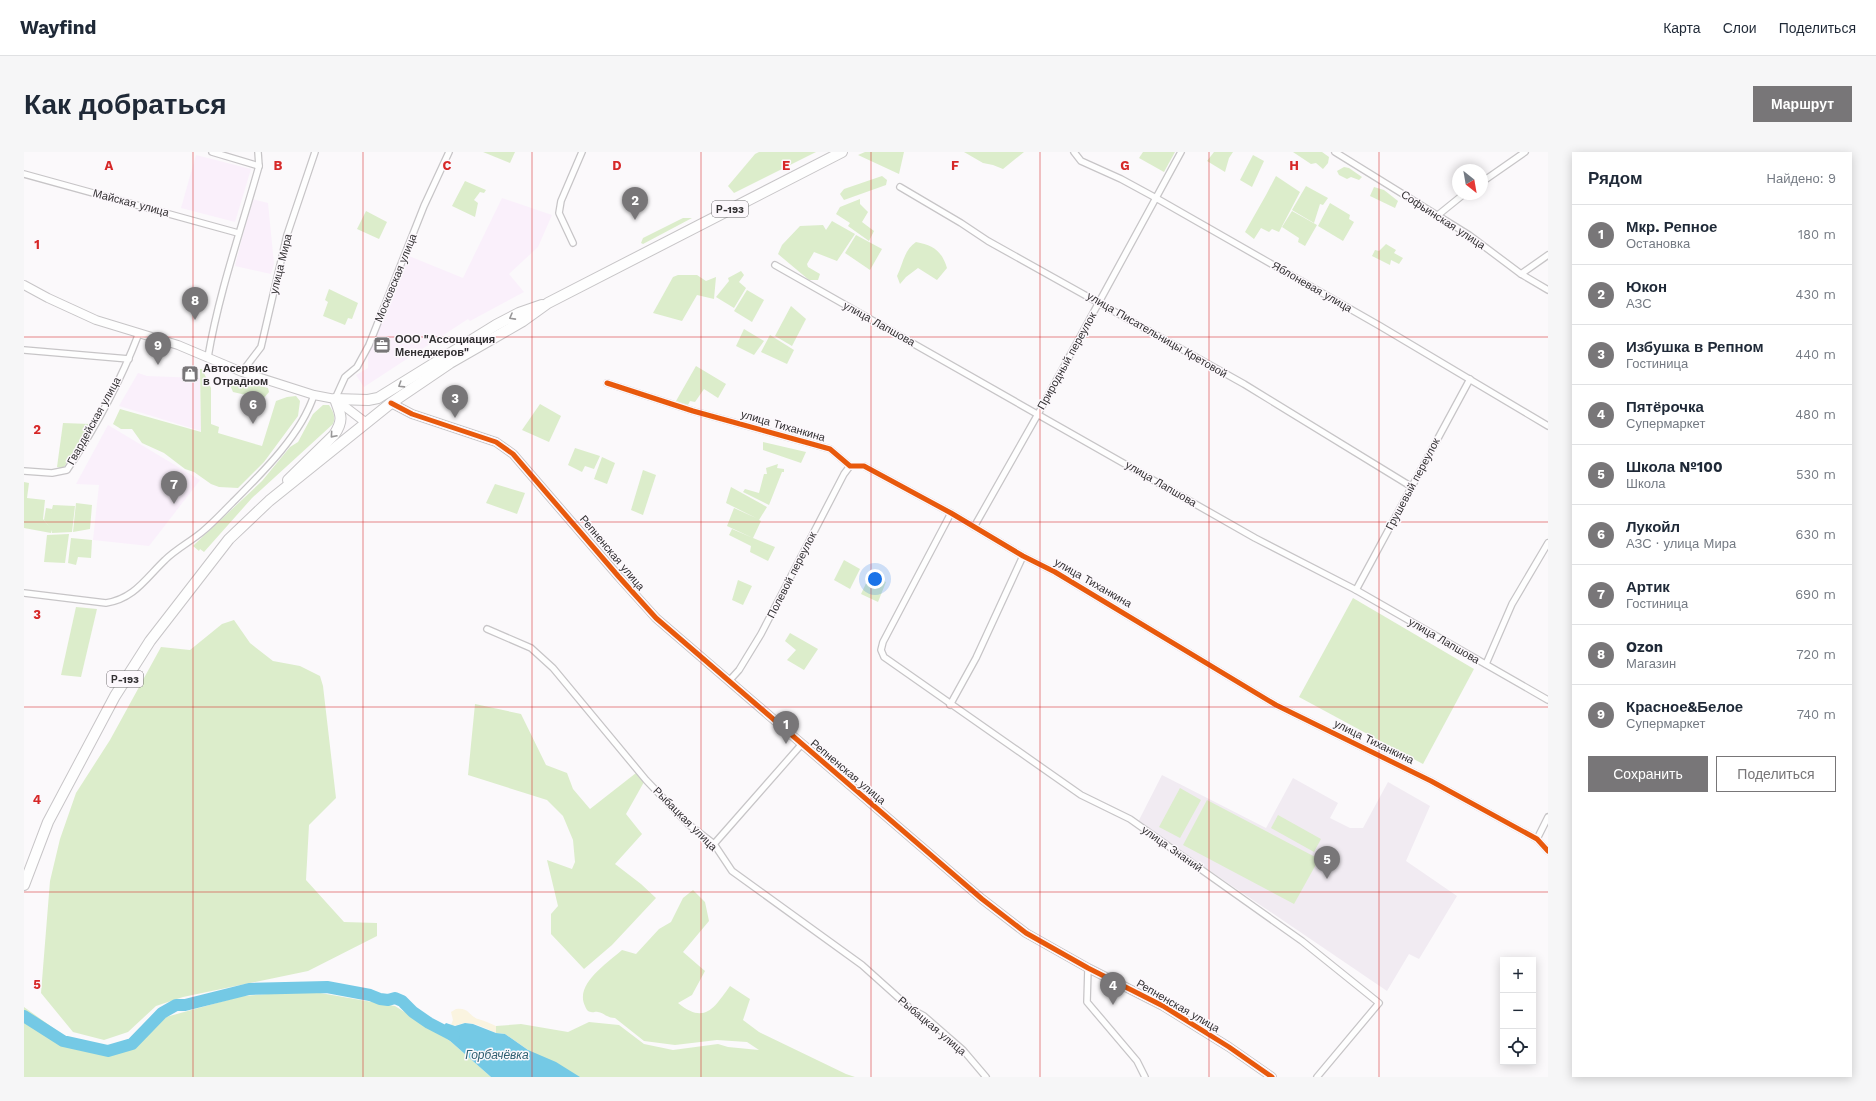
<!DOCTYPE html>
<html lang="ru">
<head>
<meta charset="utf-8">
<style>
	:root { --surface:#fff; --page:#f6f6f7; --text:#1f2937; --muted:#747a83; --line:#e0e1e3; --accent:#787678 }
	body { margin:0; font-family:"Work Sans",sans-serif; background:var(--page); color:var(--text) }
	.controls { position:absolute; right:12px; bottom:12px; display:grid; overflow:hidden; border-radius:0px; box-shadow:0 2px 10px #0003 }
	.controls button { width:36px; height:36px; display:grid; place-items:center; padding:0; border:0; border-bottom:1px solid var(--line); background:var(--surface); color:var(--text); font:20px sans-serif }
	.compass { position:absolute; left:1428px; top:12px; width:36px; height:36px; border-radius:50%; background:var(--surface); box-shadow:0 2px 10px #0003; rotate:149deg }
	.you { position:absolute; left:851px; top:427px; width:14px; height:14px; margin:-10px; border:3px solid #fff; border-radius:50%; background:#1a73e8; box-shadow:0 0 0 6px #1a73e833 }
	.badge { display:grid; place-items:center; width:26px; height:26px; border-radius:50%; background:var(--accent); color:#fff; font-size:13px; font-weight:700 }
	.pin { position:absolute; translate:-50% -33px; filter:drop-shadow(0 1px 2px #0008) }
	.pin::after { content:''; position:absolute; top:21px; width:14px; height:12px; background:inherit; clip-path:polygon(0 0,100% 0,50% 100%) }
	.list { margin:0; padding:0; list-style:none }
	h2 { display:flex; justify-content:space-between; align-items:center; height:52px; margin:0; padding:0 16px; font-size:17px }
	h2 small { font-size:13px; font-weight:400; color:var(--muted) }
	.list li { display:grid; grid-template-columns:26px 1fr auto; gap:12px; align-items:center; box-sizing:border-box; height:60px; padding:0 16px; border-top:1px solid var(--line) }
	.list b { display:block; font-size:15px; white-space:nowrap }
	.list p { margin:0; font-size:13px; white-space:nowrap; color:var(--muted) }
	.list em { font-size:13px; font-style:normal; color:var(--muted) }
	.actions { display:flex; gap:8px; padding:12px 16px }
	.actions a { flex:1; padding:9px 0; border:1px solid var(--accent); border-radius:0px; text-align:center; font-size:14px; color:var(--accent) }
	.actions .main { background:var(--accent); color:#fff }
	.icon { flex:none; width:22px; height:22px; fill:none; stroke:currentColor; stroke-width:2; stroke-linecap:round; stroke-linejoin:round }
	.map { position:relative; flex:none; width:1524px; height:925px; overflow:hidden; border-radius:0px }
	header { display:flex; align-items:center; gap:24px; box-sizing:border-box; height:56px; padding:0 20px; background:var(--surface); border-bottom:1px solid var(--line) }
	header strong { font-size:19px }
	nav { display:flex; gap:22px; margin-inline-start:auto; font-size:14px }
	.intro { display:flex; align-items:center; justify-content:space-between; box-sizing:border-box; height:96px; padding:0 24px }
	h1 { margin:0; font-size:28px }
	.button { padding:10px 18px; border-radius:0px; background:var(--accent); color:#fff; font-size:14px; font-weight:700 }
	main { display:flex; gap:24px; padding:0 24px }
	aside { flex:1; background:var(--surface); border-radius:0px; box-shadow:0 2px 10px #0003 }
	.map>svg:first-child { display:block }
</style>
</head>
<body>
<header>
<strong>Wayfind</strong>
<nav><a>Карта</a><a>Слои</a><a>Поделиться</a></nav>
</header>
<div class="intro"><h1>Как добраться</h1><a class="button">Маршрут</a></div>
<main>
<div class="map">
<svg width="1524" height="925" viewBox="0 0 1524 925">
	<rect width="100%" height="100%" fill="#fbf9fb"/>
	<g fill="#faf0fb">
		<path d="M172 3 227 17 211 70 157 56Z"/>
		<path d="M478 46 528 63 514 95 485 122 500 140 446 169 444 167 340 235 332 223 344 216V200L354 179 385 104 439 126Z"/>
		<path d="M228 47 244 51 250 112 247 122 211 114Z"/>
		<path d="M114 221 123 224 176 226 177 279 95 254Z"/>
		<path d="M84 273 176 328 125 394 69 388 75 333 52 332Z"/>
	</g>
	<path fill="#f1ebf2" d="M1138 623 1242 676 1269 626 1314 651 1306 666 1326 676H1339L1364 630 1406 654 1382 709 1433 744 1395 807 1385 802 1363 839 1114 670Z"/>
	<g fill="#dcedcb">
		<path d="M459 0H491L486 11Z"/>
		<path d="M735 0H792L710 41 704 34 731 2Z"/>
		<path d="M841 0H880L875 22 834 3Z"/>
		<path d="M940 0H1000L979 17 969 13 959 11Z"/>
		<path d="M1119 0H1151L1140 20 1115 6Z"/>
		<path d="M1190 0H1209L1205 6 1201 20 1183 9Z"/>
		<path d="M1269 0H1298L1305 5 1304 11 1299 17 1292 11 1287 12Z"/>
		<path d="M1229 3 1240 9 1228 35 1216 28Z"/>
		<path d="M1320 15 1325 16 1338 25 1335 28 1327 25 1323 27 1315 23 1313 19Z"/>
		<path d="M858 24 863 28 862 33 820 48 816 42 820 37Z"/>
		<path d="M1252 24 1276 40 1255 80 1248 77 1245 80 1237 76 1230 87 1221 80 1242 43 1262 55 1242 43Z"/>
		<path d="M441 29 462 38 460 41 456 40 450 48 454 51 451 65 428 54Z"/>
		<path d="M1282 34 1304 46 1299 53 1296 52 1290 71 1268 58Z"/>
		<path d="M1350 35 1360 38 1374 49 1371 56 1346 44Z"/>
		<path d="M836 47V52L844 60 838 70 850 79 845 89 824 74 826 71 812 62 816 55Z"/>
		<path d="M1306 51 1326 63 1325 67 1330 70 1319 89 1294 74Z"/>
		<path d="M342 59 363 70 355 87 333 77Z"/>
		<path d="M1268 59 1293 73 1281 94 1274 90 1275 86 1258 75Z"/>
		<path d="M659 66H668L619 92 617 91 619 86Z"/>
		<path d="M808 69 831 82 813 109 790 100 783 112 784 115 796 122 794 128H785L754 102 758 93 776 74 799 73 802 78Z"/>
		<path d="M832 83 858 97 846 118 821 101Z"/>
		<path d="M892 90C909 93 918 99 923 116L913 128 894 116 882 125 876 132 873 124C879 112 880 98 892 90Z"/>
		<path d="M1362 92 1372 98 1370 101 1379 106 1375 112 1367 108 1366 113 1348 104 1351 98 1355 99Z"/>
		<path d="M717 119 720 123 715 130 722 136 710 156 692 145 705 129 704 126Z"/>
		<path d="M654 123H673L682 129 692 125 690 147 673 143 658 169 629 161 649 125Z"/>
		<path d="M305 137 334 151 328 167 324 166 321 173 299 164 304 150 301 148Z"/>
		<path d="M723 138 740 148 728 170 710 159Z"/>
		<path d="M767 154 782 167 768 194 751 184Z"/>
		<path d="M720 177 740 189 730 203 712 194Z"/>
		<path d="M746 183 770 198 763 212 737 200Z"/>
		<path d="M672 214 702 232 694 246 680 237 671 250 666 249 664 253 652 249Z"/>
		<path d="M176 217H178L187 236V272L195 275 194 281 238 294 252 249 263 245 272 244 276 249 274 264 240 310 214 336 195 335 187 332 170 320 161 317 140 301 118 291 108 277H97L89 272 96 257 177 280Z"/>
		<path d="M211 227 244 236 245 240 239 247 209 240 206 233Z"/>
		<path d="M516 252 537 264 525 290 498 278Z"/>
		<path d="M299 253H305C309 259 312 265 309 272L228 346 180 400 176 397 175 399 169 394 171 392 238 329 266 295 274 290 289 262Z"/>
		<path d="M39 271 66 272 39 317 33 315Z"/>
		<path d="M739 290 782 300 777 311 739 298Z"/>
		<path d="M551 296 576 304 570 317 561 314 558 320 544 313Z"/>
		<path d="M578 305 591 311 583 332 570 327Z"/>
		<path d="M754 312 753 316 760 317V320H758L745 353 719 340 721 337 735 341 740 322H743L742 316Z"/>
		<path d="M619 318 632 323 619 363 607 358Z"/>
		<path d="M0 330 5 331 3 346 21 348 19 367 27 377 20 368 22 356 28 357 29 353 51 354 48 380 28 381 27 378V381L0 376Z"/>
		<path d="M471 332 501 341 493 362 462 351Z"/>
		<path d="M707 335 743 355 735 368 737 369 729 386 751 395 744 409 726 400 727 394 705 383 708 377 729 386 703 374 710 356 732 366 702 351Z"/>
		<path d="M52 351 68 353 66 377 49 380Z"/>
		<path d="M45 382 41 411 20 410 23 383Z"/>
		<path d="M47 386 68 388 67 406 54 405 52 413 44 411Z"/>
		<path d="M820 408 836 417 826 437 810 428Z"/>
		<path d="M846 423 862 430 854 450 837 442Z"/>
		<path d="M714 428 728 434 719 453 708 448Z"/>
		<path d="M1329 446 1450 517 1399 612 1275 545Z"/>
		<path d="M52 455 73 457 57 525 37 523Z"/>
		<path d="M210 468 226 491 249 509 276 514 296 524 299 534 312 646 285 673 282 728 320 770 353 771V784L284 819 159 845 132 854 104 880 80 888 49 880 17 841 26 729 36 687 52 641 86 588 137 495 166 498 198 472Z"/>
		<path d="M766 481 794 497 780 518 763 508 772 498 761 489Z"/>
		<path d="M451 552 497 562 522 613 543 621 549 637 566 657 612 621 620 630 602 662 618 682 591 712 617 732 632 746 588 793 560 817 527 782V762L534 754 523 708 548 717 551 710 549 688 539 664 523 648 444 623Z"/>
		<path d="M1156 636 1177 648 1156 686 1135 675Z"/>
		<path d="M1183 648 1295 707 1270 752 1159 693Z"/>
		<path d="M1254 663 1297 687 1290 700 1247 676Z"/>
		<path d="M669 738 681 750 685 769 659 800 681 819 668 843 654 851C681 873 690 856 706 834L726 847 719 868 735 880 822 922 831 925H503L507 900 481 882 472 881V874L497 872 544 880 565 870 595 873 620 892 649 898 694 892 704 895 735 898 723 890 693 888 651 893 620 889 591 866C583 866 580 861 574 860 570 859 571 861 567 860 564 860 562 857 561 854 550 832 585 810 598 798L612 802 635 777 647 770 659 746Z"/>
		<path d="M285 839 371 854 425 888 467 925H0V855L39 883 85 903 106 896 142 865 218 844Z"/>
	</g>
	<path fill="#faf4e0" d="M432 857C445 855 445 864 454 867 461 869 466 871 472 874V881C463 877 452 871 442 871 436 871 432 875 427 873L429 868 427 860Z"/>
	<path fill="#74c9e5" d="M422 871 431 874 441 871 449 872 472 881 481 882 504 898 532 910 556 925H467L425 888 414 880Z"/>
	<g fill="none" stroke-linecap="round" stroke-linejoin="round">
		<path stroke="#74c9e5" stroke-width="12" d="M0 864 39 889 84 899 108 892 138 861 152 853H161L225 837 303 835 346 843 356 847 364 848 371 846 378 849 389 860 405 871 430 884"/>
		<g stroke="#c7c5c7" stroke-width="8">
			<g id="street">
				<path d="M234 0 235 14"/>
				<path d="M1050 0 1057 9 1097 27 1132 46 1356 174 1524 274"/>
				<path d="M1311 0 1445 83 1497 122 1524 138"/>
				<path d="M0 22 214 81"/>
				<path d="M1458 30 1501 0"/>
				<path d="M876 35 937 71 964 89 1220 232 1388 335"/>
				<path d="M1414 63 1440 42"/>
				<path d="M549 91 535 61 537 49 558 0"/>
				<path d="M751 113 1231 386 1332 438 1524 548"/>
				<path d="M1497 122 1524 103"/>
				<path d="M0 198 105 207"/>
				<path d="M184 205C195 140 217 78 235 14L188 0"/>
				<path d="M218 220 237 195 263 83 291 0"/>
				<path d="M583 231 669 259 806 297 826 314H840L927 361 999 404 1031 420 1252 553 1407 629 1513 687 1524 699"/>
				<path d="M311 247 321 225 333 215 345 193 400 54 425 0"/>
				<path d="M0 319 28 321 43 318C72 275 97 228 115 181"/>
				<path d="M927 361 859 490 857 498 860 505 1057 643 1106 667 1278 789 1355 851 1293 925"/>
				<path d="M950 375 1014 262 1157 0"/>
				<path d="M1332 438 1446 227"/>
				<path d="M0 441 82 451C110 447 122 426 141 408 152 397 166 390 178 380 189 371 198 361 208 351 238 321 277 283 290 243"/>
				<path d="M463 477 507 496 529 516 622 628 664 672 690 692 708 719 838 813 887 857 900 864 939 898 962 925"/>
				<path d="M1462 512 1488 452 1524 391"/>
				<path d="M705 529 715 518 737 482 820 322 826 314"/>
				<path d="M926 553 952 506 999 404"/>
				<path d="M1513 687 1524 665"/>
				<path d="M690 692 777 593"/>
				<path d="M1064 816 1063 850 1113 909 1121 925"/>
			</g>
		</g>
		<g stroke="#c7c5c7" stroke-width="10">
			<g id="secondary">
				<path d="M0 133 24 146 72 168 154 193 218 220 290 243 311 247 341 270"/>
				<path d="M367 251 388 262 472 290 489 302 595 425 632 466 958 747 1002 781 1064 816 1139 854 1205 895 1248 925"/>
			</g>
		</g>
		<g stroke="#c7c5c7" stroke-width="12">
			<g id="highway">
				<path d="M264 328 310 283C320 268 317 263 311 247L344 248 354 246 472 173 495 161 518 153"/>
				<path d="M0 733 24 670 91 544 126 489 205 387 245 349 367 251 426 211 499 169 524 151 818 0"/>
			</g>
		</g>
		<use href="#street" stroke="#fefefe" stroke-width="5.5"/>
		<use href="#secondary" stroke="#fefefe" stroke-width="8"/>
		<use href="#highway" stroke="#fefefe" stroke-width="10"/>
		<g stroke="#fcf8fc" stroke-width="8">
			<g id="cycleway">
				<path d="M583 231 669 259 806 297 826 314H840L927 361 999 404 1031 420 1252 553 1407 629 1513 687 1524 699"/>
				<path d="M367 251 388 262 472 290 489 302 595 425 632 466 958 747 1002 781 1064 816 1139 854 1205 895 1248 925"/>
			</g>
		</g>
		<use href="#cycleway" stroke="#e8590c" stroke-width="5"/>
	</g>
	<defs><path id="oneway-chevron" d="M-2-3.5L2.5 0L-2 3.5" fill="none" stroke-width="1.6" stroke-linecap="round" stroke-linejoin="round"/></defs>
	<g stroke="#989798">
		<use href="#oneway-chevron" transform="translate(488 165) rotate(151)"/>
		<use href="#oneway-chevron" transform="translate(377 233) rotate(148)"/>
		<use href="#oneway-chevron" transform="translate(309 283) rotate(131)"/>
	</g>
	<path fill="none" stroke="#d62828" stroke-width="1" stroke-opacity="0.55" d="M169 0V925M339 0V925M508 0V925M677 0V925M847 0V925M1016 0V925M1185 0V925M1355 0V925M0 185H1524M0 370H1524M0 555H1524M0 740H1524"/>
	<defs>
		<g id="office-square" transform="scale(0.9)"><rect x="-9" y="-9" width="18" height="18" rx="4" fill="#787678" stroke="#fcf8fc"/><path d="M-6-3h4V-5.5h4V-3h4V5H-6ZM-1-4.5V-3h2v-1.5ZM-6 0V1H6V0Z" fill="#fff"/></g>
		<g id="shop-square" transform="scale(0.9)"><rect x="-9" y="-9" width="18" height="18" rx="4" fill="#787678" stroke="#fcf8fc"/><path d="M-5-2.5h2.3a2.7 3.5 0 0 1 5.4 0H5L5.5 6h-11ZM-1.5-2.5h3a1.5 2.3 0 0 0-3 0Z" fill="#fff"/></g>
	</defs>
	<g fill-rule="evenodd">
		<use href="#office-square" x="358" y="193"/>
		<use href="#shop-square" x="166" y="222"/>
	</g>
	<g text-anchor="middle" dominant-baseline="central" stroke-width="3" stroke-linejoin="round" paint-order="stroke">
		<g fill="#fcf8fc" stroke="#6f6c6f" stroke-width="1">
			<rect x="688" y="49" width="36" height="16" rx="3"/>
			<rect x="83" y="519" width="36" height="16" rx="3"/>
		</g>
		<g font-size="10" font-weight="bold" fill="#323032">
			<text x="706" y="57">Р-193</text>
			<text x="101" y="527">Р-193</text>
		</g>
		<g font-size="11" fill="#323032" stroke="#fcf8fc">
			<text transform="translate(107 51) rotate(15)">Майская улица</text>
			<text transform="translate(1419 68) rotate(33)">Софьинская улица</text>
			<text transform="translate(257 112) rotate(-76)">улица Мира</text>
			<text transform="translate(372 126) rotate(-68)">Московская улица</text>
			<text transform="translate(1288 135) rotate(30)">Яблоневая улица</text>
			<text transform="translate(855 172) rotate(29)">улица Лапшова</text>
			<text transform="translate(1133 183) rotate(30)">улица Писательницы Кретовой</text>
			<text transform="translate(1043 209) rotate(-61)">Природный переулок</text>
			<text transform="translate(70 269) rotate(-61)">Гвардейская улица</text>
			<text transform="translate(759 274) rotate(16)">улица Тиханкина</text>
			<text transform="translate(1137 332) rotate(30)">улица Лапшова</text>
			<text transform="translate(1389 332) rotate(-62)">Грушевый переулок</text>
			<text transform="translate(588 401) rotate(50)">Репненская улица</text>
			<text transform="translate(768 423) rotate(-63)">Полевой переулок</text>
			<text transform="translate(1069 431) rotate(30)">улица Тиханкина</text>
			<text transform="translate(1420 489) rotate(30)">улица Лапшова</text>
			<text transform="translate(1350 590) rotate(26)">улица Тиханкина</text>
			<text transform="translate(824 620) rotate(40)">Репненская улица</text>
			<text transform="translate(661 667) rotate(45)">Рыбацкая улица</text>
			<text transform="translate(1148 697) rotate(35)">улица Знаний</text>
			<text transform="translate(1154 854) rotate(30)">Репненская улица</text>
			<text transform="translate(908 874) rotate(40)">Рыбацкая улица</text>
		</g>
		<g font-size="11" font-weight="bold" fill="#323032" stroke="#fcf8fc" text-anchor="start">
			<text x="371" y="187">ООО "Ассоциация<tspan x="371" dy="13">Менеджеров"</tspan></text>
			<text x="179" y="216">Автосервис<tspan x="179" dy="13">в Отрадном</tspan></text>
		</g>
		<g font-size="12" font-style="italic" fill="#2f5f71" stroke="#fcf8fc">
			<text x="473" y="903">Горбачёвка</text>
		</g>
	</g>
	<g font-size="13" text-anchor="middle" font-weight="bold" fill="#d62828" stroke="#fcf8fc" stroke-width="3" stroke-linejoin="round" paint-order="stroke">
		<text x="85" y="18">A</text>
		<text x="254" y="18">B</text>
		<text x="423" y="18">C</text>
		<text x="593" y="18">D</text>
		<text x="762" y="18">E</text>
		<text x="931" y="18">F</text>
		<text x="1101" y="18">G</text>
		<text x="1270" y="18">H</text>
		<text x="13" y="97">1</text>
		<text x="13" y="282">2</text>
		<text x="13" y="467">3</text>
		<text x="13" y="652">4</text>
		<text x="13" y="837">5</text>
	</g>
</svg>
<div class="controls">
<button>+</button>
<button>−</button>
<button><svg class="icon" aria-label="locate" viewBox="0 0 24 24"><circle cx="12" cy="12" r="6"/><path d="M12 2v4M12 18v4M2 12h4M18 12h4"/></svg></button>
</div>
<svg class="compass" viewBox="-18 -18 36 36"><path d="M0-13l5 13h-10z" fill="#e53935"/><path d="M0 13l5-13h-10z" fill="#747a83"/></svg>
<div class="you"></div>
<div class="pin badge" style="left:762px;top:592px">1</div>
<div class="pin badge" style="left:611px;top:68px">2</div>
<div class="pin badge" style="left:431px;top:266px">3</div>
<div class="pin badge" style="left:1089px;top:853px">4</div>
<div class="pin badge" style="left:1303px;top:727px">5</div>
<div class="pin badge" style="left:229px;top:272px">6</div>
<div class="pin badge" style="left:150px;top:352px">7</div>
<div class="pin badge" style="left:171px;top:168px">8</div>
<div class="pin badge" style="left:134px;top:213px">9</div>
</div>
<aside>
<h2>Рядом<small>Найдено: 9</small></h2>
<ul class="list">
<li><span class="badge">1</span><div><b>Мкр. Репное</b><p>Остановка</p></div><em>180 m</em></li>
<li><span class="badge">2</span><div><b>Юкон</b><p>АЗС</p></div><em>430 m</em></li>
<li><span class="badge">3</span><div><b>Избушка в Репном</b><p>Гостиница</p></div><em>440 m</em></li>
<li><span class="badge">4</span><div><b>Пятёрочка</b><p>Супермаркет</p></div><em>480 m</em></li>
<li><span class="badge">5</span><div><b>Школа №100</b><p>Школа</p></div><em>530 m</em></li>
<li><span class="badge">6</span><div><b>Лукойл</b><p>АЗС · улица Мира</p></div><em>630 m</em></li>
<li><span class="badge">7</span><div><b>Артик</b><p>Гостиница</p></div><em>690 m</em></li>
<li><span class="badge">8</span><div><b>Ozon</b><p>Магазин</p></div><em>720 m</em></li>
<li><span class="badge">9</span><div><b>Красное&amp;Белое</b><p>Супермаркет</p></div><em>740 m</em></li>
</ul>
<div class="actions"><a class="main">Сохранить</a><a>Поделиться</a></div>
</aside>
</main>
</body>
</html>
